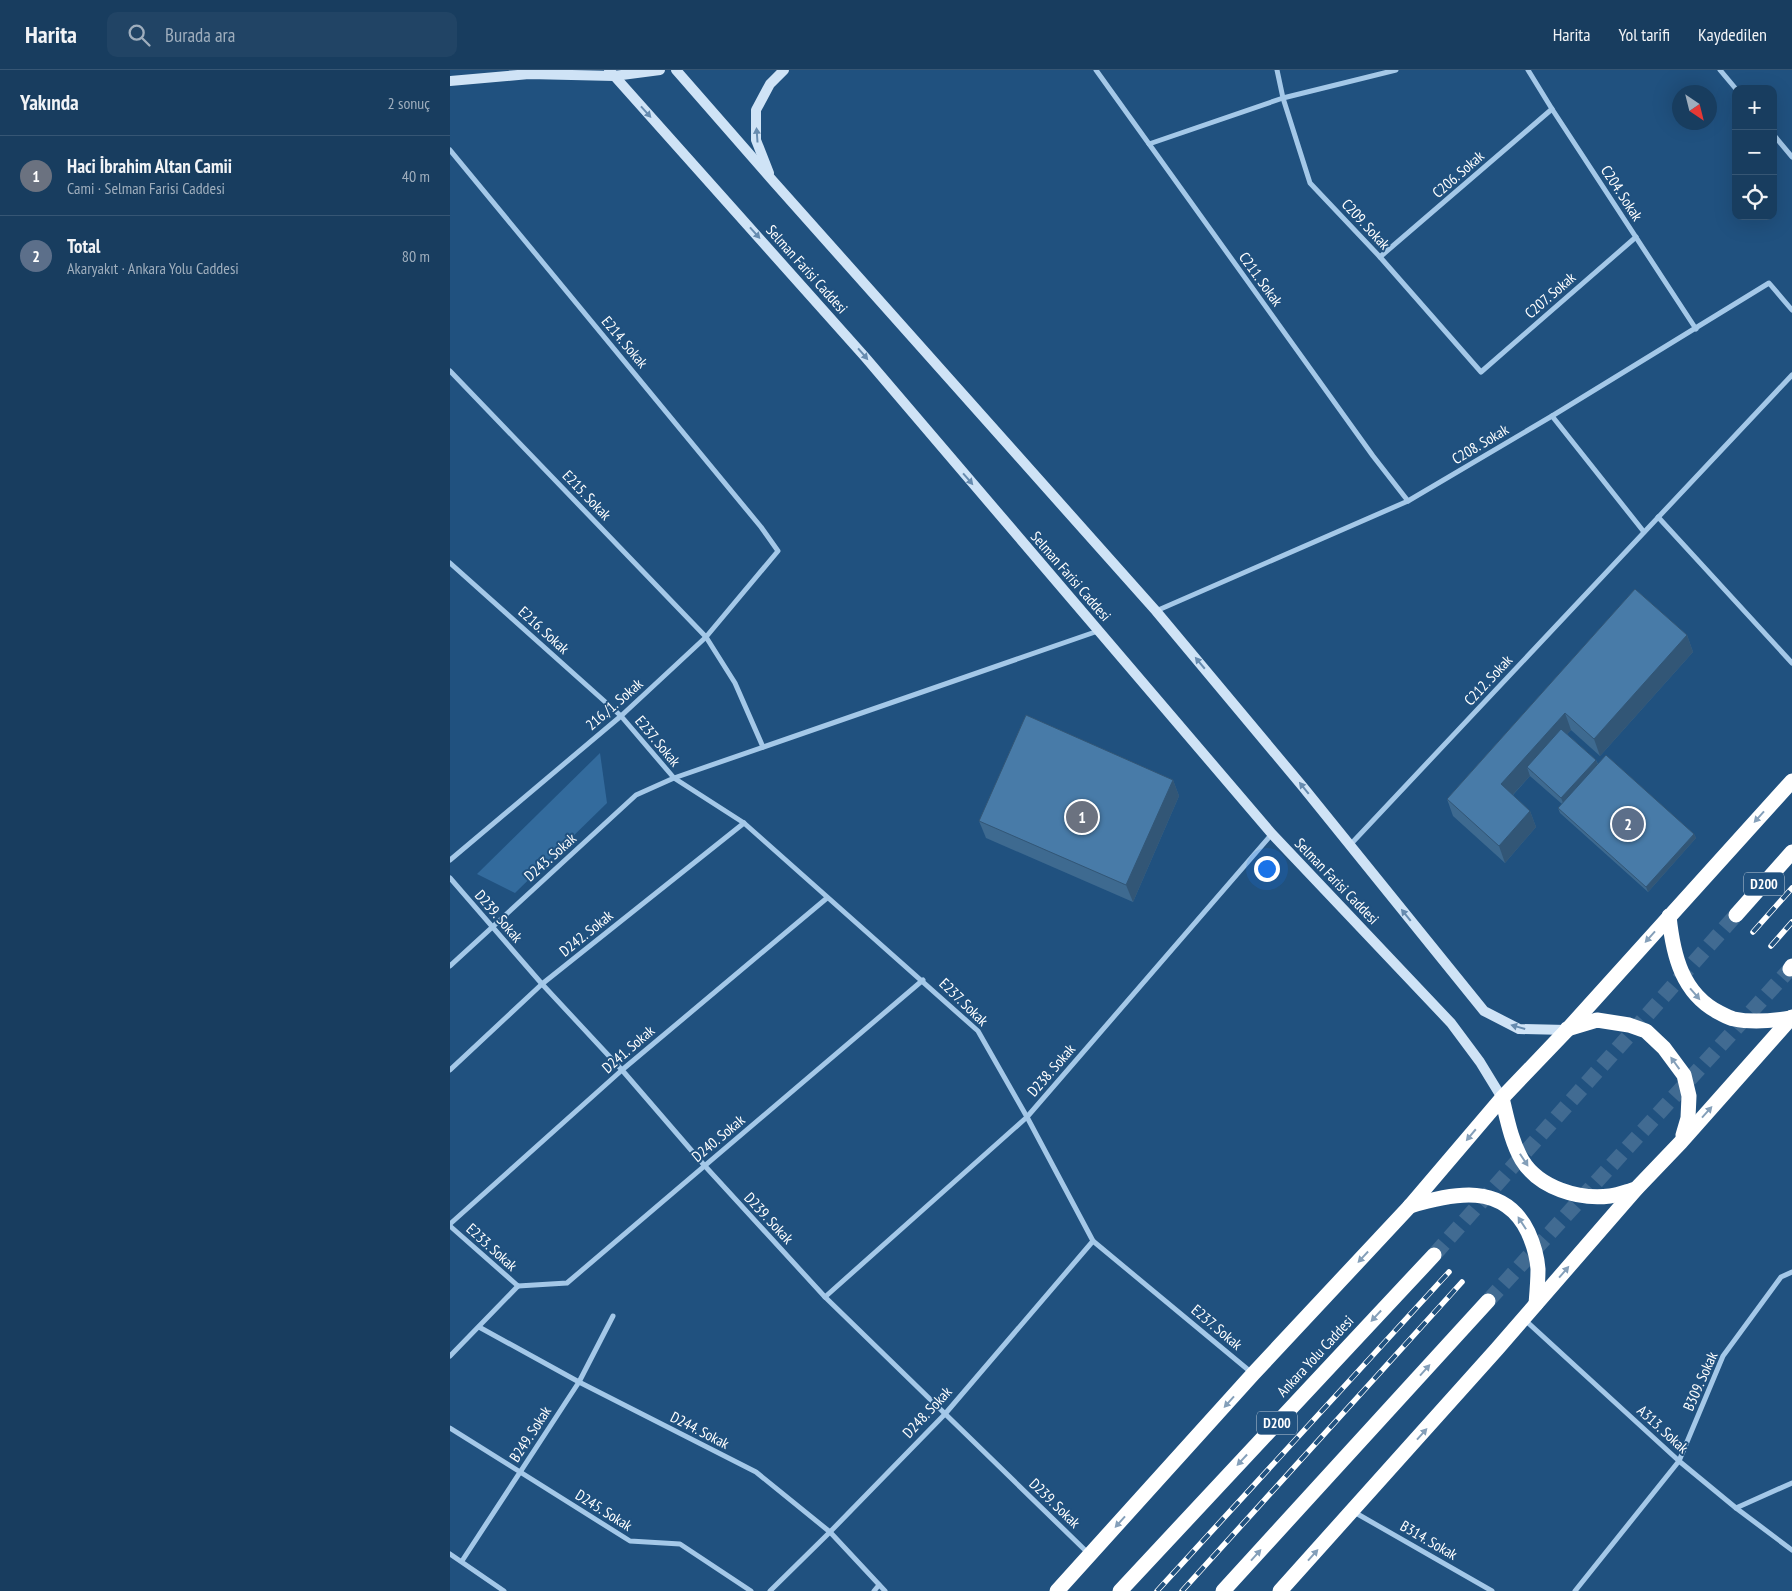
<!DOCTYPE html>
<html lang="tr">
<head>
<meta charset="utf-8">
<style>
	:root { --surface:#183d5f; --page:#214465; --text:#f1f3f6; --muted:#9faebd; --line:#365674; --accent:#ea580c }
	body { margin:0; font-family:"PT Sans Narrow",sans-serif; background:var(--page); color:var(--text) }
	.controls { position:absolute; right:15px; top:15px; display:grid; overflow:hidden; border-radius:10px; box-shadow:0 5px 20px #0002 }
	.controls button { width:45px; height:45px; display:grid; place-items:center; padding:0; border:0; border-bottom:1px solid var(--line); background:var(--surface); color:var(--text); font:25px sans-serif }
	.compass { position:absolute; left:1222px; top:15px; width:45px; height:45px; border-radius:50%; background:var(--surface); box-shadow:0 5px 20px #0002; rotate:145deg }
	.you { position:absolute; left:816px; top:798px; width:18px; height:18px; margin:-12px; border:4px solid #fff; border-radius:50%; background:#1a73e8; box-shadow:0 0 0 8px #1a73e833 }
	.badge { display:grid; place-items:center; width:32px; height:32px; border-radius:50%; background:var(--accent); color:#fff; font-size:16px; font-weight:700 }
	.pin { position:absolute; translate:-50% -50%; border:2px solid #fff; box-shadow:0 1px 5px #0006 }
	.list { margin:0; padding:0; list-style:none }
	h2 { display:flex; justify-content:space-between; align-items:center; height:65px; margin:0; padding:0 20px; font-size:21px }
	h2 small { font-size:16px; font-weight:400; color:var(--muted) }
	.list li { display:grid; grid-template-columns:32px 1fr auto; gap:15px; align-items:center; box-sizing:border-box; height:80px; padding:0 20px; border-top:1px solid var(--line) }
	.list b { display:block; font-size:19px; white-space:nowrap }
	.list p { margin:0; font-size:16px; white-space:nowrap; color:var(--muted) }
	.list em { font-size:16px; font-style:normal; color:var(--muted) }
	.icon { flex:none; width:28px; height:28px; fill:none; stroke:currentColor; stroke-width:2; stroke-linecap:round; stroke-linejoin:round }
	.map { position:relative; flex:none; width:1342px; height:1521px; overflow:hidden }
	header { display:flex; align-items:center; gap:30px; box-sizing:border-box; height:70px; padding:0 25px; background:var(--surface); border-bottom:1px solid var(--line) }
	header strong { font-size:24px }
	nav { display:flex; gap:28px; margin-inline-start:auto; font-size:18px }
	.search { width:350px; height:45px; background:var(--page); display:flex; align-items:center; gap:12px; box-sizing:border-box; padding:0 18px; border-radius:10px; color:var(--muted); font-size:19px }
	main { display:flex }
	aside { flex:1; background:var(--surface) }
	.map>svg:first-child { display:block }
</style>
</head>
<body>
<header>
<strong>Harita</strong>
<div class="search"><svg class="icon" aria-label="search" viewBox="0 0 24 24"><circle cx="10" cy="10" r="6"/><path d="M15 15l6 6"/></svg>Burada ara</div>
<nav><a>Harita</a><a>Yol tarifi</a><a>Kaydedilen</a></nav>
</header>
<main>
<aside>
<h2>Yakında<small>2 sonuç</small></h2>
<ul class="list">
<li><span class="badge" style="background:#6b7280">1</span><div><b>Haci İbrahim Altan Camii</b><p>Cami · Selman Farisi Caddesi</p></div><em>40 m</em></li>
<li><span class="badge" style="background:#5c6f8a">2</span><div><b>Total</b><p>Akaryakıt · Ankara Yolu Caddesi</p></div><em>80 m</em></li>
</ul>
</aside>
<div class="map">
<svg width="1342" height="1521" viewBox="0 0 1342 1521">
	<rect width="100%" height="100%" fill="#20517f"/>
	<path fill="#336b9d" d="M150 683 157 733 65 823 27 804Z"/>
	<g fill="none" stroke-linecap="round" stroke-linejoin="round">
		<g stroke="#416b92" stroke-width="15" stroke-dasharray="15 8" stroke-linecap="butt">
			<path d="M984 1185 1286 845"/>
			<path d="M1038 1231 1340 899"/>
		</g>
		<g stroke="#a4c8e8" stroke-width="5">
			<path d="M646 0 923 386 958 431"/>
			<path d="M827 0 833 28 860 113 930 187 1031 302 1186 167"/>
			<path d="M1078 0 1102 39 1246 259"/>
			<path d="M1270 0 1286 19"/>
			<path d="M1323 64 1342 87"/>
			<path d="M699 74 833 28 946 0"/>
			<path d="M0 80 311 457 328 481 256 567 171 646 0 790"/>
			<path d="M930 187 1102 39"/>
			<path d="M0 301 256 567 285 613 313 677"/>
			<path d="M1102 346 1194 462"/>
			<path d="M1208 447 1342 593"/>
			<path d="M0 493 171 646 224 708 294 753 528 961 577 1047 643 1171 802 1303"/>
			<path d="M706 541 958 431 1102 346 1319 213 1342 240"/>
			<path d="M900 775 1342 305"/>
			<path d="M0 808 92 914 172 1000 254 1095 375 1227 638 1483"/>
			<path d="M0 896 186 725 224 708 648 561"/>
			<path d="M0 1000 92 914 294 753"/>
			<path d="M0 1154 172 1000 377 828"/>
			<path d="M0 1156 68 1216"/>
			<path d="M68 1216 117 1213 473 910"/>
			<path d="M375 1227 577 1047 822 764"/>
			<path d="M1074 1249 1229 1391 1286 1438 1342 1480"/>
			<path d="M29 1257 129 1312 306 1402 380 1462 435 1521"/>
			<path d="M0 1286 68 1216"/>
			<path d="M0 1358 180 1471 230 1474 301 1521"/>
			<path d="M1286 1438 1342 1413"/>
			<path d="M904 1442 1042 1521"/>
			<path d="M0 1484 54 1521"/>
			<path d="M12 1491 129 1312 163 1246"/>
			<path d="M320 1521 380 1462 495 1344 643 1171"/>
			<path d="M424 1521 429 1515"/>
			<path d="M1125 1521 1229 1391 1273 1286 1331 1207 1342 1202"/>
		</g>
		<g stroke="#cfe3f6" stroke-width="10">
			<path d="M159 0 415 287 822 764 1001 953 1030 992 1052 1028"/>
			<path d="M226 0 323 111 706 541 853 717 1034 941 1069 959 1117 960"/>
			<path d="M0 11 79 4 164 6 210 0"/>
			<path d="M319 103 306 70V40L320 14 334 0"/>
		</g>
		<g stroke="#fff" stroke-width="15">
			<path d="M1286 845 1342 782"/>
			<path d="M1219 846C1223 885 1232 924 1270 943 1274 945 1279 948 1284 949 1303 953 1322 951 1341 948"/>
			<path d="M1340 899 1342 896"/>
			<path d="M1117 959 1147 950 1179 955 1196 961 1214 978 1234 1005 1239 1026 1238 1048 1233 1065"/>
			<path d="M1052 1028C1057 1048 1061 1071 1072 1090 1089 1118 1129 1130 1160 1126 1169 1125 1178 1121 1186 1119"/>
			<path d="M960 1136C1003 1123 1054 1112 1078 1162 1083 1173 1087 1187 1088 1199 1088 1211 1087 1222 1086 1234"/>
			<path d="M607 1521 803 1304 960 1136 1052 1028 1117 960 1342 711"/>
			<path d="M670 1521 984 1185"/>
			<path d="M773 1521 1038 1231"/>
			<path d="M830 1521 1047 1279 1186 1119 1231 1072 1342 947"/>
		</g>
		<g stroke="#fff" stroke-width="5.5">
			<g id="rail">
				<path d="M1303 862 1342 818"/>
				<path d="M1321 876 1342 852"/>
				<path d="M707 1521 999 1202"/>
				<path d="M732 1521 1012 1212"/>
			</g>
		</g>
		<use href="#rail" stroke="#20517f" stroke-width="4" stroke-dasharray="11" stroke-linecap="butt"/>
	</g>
	<g fill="#3e6a90">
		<path d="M1185 519 1237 565 1243 582 1150 686 1121 660 1117 664 1146 690 1148 694 1244 764 1246 768 1198 822 1110 743 1108 738 1112 734 1080 706 1063 725 1080 741 1086 757 1055 793 1003 746 997 729Z"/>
		<path d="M723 710 729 726 683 832 536 768 529 751Z"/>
	</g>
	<g fill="#325676">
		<path d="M1237 565 1243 582 1150 686 1144 669Z"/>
		<path d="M1115 643 1121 660 1083 703 1077 697 1080 706 1057 731 1051 714Z"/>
		<path d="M1146 690 1149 698 1115 737 1111 728Z"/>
		<path d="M723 710 729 726 683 832 676 815Z"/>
		<path d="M1080 741 1086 757 1055 793 1049 776Z"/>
		<path d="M1244 764 1246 768 1198 822 1196 817Z"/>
	</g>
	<g fill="#487ba8" stroke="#325676">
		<path d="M1185 519 1237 565 1144 669 1115 643 1051 714 1080 741 1049 776 997 729Z"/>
		<path d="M576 645 723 710 676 815 529 751Z"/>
		<path d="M1111 659 1146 690 1111 728 1077 697Z"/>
		<path d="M1156 685 1244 764 1196 817 1108 738Z"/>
	</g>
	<defs><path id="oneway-solid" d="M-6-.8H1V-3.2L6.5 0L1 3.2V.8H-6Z" transform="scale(1.25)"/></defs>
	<g fill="#668baf">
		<use href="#oneway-solid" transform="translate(196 42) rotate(48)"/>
		<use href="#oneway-solid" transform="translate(307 65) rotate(-94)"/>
		<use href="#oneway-solid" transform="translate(305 163) rotate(48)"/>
		<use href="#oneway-solid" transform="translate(413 284) rotate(49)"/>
		<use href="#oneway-solid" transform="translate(518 409) rotate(49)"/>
		<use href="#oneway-solid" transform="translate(750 593) rotate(-130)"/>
		<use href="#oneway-solid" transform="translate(854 718) rotate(-129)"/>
		<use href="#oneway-solid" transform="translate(956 845) rotate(-129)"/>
		<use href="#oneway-solid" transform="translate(1068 957) rotate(-164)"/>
	</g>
	<g fill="#849fb9">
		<use href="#oneway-solid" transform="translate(1309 747) rotate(132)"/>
		<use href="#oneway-solid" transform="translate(1200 867) rotate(132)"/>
		<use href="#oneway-solid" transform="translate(1245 924) rotate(49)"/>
		<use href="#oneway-solid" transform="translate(1225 993) rotate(-126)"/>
		<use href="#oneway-solid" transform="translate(1257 1042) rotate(-48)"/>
		<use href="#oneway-solid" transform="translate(1021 1065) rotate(130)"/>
		<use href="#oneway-solid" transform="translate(1074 1090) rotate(57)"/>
		<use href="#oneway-solid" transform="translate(1072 1153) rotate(-123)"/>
		<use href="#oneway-solid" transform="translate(913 1187) rotate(133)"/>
		<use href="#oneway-solid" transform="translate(1114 1202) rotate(-49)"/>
		<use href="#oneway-solid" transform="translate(926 1246) rotate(133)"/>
		<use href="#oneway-solid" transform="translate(975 1300) rotate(-48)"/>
		<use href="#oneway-solid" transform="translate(779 1332) rotate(132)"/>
		<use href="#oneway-solid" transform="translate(972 1364) rotate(-48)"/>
		<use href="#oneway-solid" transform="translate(792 1390) rotate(133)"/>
		<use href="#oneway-solid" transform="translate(670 1452) rotate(132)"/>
		<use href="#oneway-solid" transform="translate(806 1485) rotate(-48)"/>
		<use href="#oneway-solid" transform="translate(863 1485) rotate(-48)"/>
	</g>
	<g text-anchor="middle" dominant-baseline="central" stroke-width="4" stroke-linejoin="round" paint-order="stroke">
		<g fill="#20517f" stroke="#bccbd9" stroke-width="1">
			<rect x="1294" y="802.5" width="40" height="23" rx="4"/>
			<rect x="807" y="1341.5" width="40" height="23" rx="4"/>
		</g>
		<g font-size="14" font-weight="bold" fill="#fff">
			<text x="1314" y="814">D200</text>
			<text x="827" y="1353">D200</text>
		</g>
		<g font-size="15" fill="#fff" stroke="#20517f">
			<text transform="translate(1008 104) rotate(-41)">C206. Sokak</text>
			<text transform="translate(1172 123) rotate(57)">C204. Sokak</text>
			<text transform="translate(916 154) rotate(47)">C209. Sokak</text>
			<text transform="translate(357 199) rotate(48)">Selman Farisi Caddesi</text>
			<text transform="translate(811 209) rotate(54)">C211. Sokak</text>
			<text transform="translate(1100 225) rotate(-41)">C207. Sokak</text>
			<text transform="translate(175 272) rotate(50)">E214. Sokak</text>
			<text transform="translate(1030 374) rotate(-31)">C208. Sokak</text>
			<text transform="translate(137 425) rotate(46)">E215. Sokak</text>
			<text transform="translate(621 506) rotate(49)">Selman Farisi Caddesi</text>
			<text transform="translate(94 560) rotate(42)">E216. Sokak</text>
			<text transform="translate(1038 610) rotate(-47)">C212. Sokak</text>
			<text transform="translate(164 634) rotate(-41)">216./1. Sokak</text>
			<text transform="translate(208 671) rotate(50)">E237. Sokak</text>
			<text transform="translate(100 787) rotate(-42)">D243. Sokak</text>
			<text transform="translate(887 811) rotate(46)">Selman Farisi Caddesi</text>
			<text transform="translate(49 846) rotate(49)">D239. Sokak</text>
			<text transform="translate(136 863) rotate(-39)">D242. Sokak</text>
			<text transform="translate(514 932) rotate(44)">E237. Sokak</text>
			<text transform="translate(178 979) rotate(-41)">D241. Sokak</text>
			<text transform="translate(601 1000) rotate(-49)">D238. Sokak</text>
			<text transform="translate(268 1068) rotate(-40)">D240. Sokak</text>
			<text transform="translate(319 1148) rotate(47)">D239. Sokak</text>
			<text transform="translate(42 1177) rotate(42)">E233. Sokak</text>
			<text transform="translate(767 1257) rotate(40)">E237. Sokak</text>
			<text transform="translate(865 1286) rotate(-47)">Ankara Yolu Caddesi</text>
			<text transform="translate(1250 1311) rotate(-66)">B309. Sokak</text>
			<text transform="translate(477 1342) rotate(-47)">D248. Sokak</text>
			<text transform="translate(1213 1359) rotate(42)">A313. Sokak</text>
			<text transform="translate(250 1360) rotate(27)">D244. Sokak</text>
			<text transform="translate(80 1364) rotate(-57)">B249. Sokak</text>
			<text transform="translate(605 1433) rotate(44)">D239. Sokak</text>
			<text transform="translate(154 1440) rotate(32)">D245. Sokak</text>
			<text transform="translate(979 1470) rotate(30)">B314. Sokak</text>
		</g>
	</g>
</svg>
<div class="controls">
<button>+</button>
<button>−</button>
<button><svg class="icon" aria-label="locate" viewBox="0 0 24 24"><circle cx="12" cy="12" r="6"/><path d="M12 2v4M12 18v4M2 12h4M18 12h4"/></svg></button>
</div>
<svg class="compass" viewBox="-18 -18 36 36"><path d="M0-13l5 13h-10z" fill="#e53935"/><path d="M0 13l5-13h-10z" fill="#9faebd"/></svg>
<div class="you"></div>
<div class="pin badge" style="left:632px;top:747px;background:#6b7280">1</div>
<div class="pin badge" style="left:1178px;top:754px;background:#5c6f8a">2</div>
</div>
</main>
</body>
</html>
